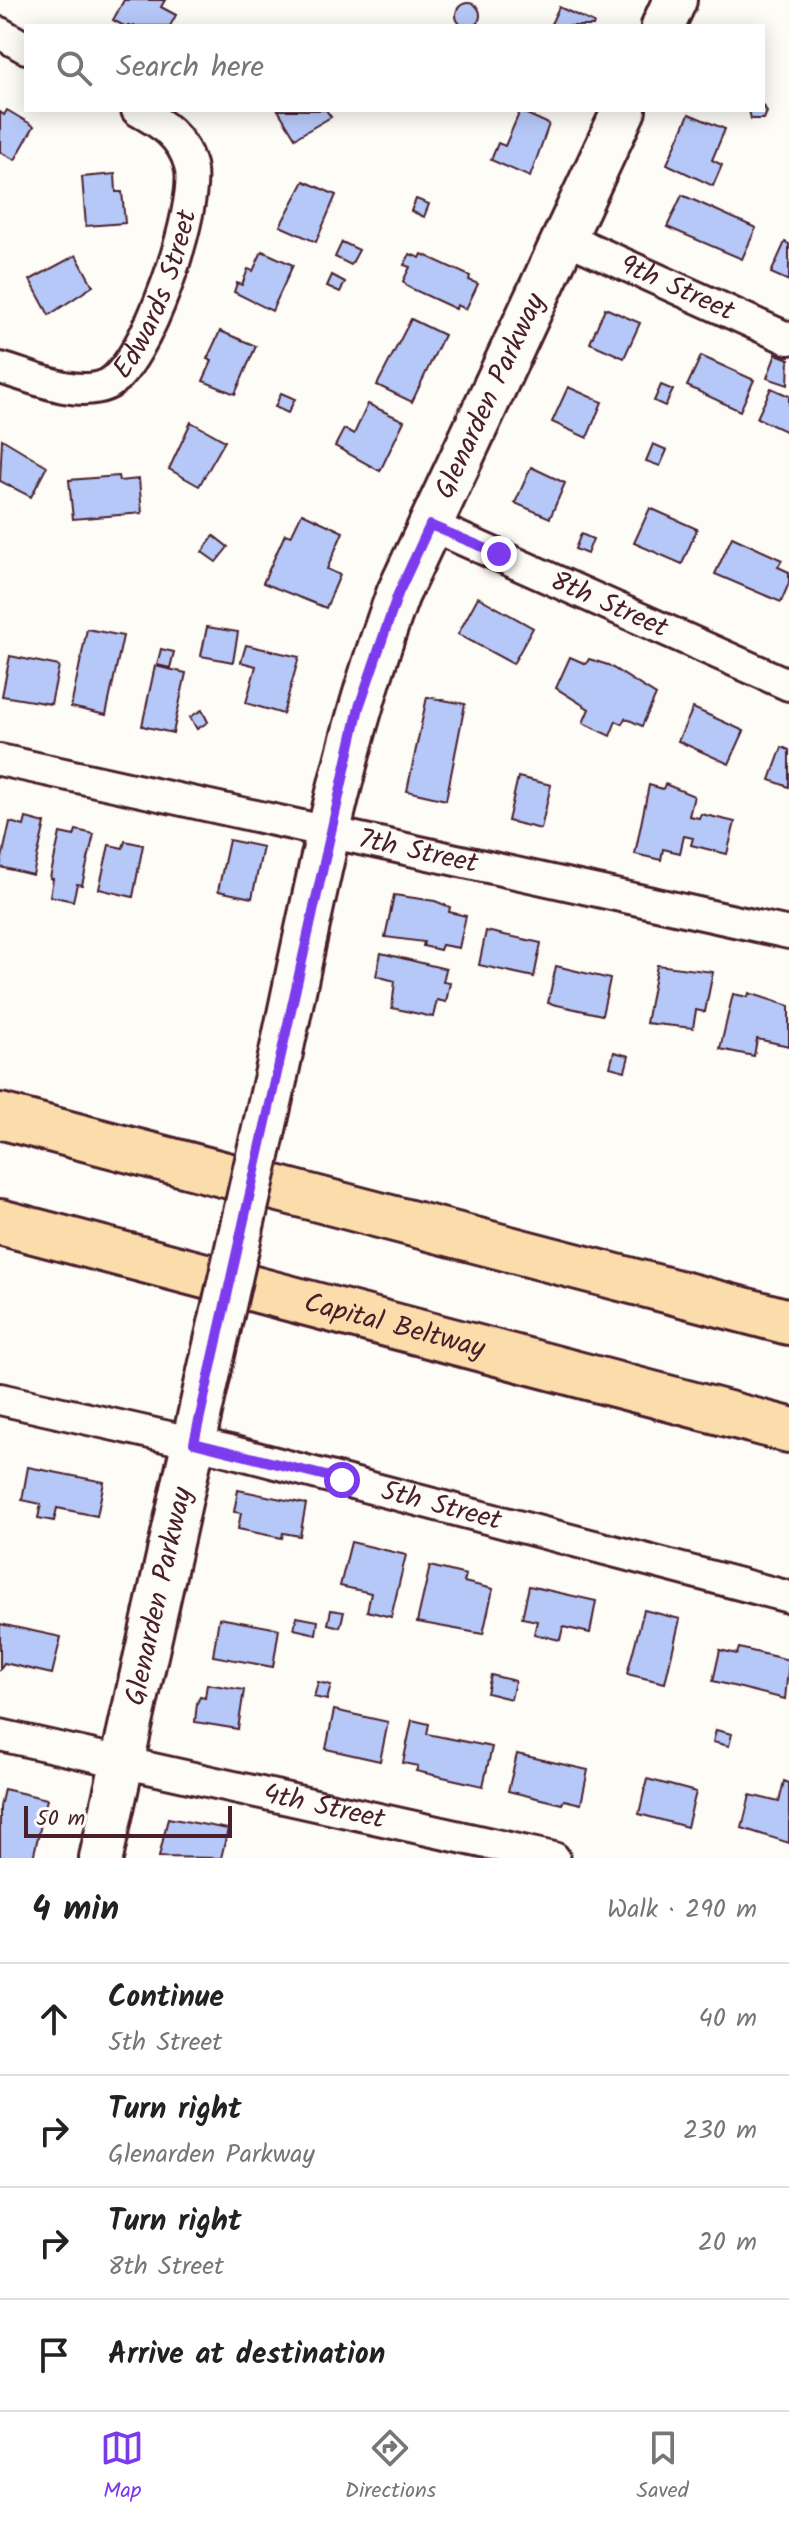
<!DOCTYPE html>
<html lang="en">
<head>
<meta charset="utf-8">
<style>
	:root { --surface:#fff; --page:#f2f2f2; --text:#222; --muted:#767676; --line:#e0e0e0; --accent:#7c3aed }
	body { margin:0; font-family:Kalam,sans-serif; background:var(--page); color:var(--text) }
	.scale { position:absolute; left:24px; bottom:20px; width:208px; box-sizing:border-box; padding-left:8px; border:4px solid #4a1f2b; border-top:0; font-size:22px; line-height:28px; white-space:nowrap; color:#4a1f2b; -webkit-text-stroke:6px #fdfcf7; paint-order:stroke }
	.stop { position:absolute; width:24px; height:24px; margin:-18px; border:6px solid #7c3aed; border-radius:50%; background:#fff }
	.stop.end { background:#7c3aed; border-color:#fff; box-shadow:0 2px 8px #0008 }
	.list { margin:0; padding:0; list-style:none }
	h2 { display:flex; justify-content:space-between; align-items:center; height:104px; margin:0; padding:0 32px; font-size:34px }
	h2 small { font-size:26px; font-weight:400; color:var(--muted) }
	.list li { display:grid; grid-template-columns:52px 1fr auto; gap:24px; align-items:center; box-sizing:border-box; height:112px; padding:0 32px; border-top:2px solid var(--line) }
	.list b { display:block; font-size:30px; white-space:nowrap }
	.list p { margin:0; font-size:26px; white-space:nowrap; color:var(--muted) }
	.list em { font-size:26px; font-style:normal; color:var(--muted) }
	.icon { flex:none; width:44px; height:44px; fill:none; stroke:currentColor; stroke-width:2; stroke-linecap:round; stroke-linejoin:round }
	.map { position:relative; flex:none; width:789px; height:1858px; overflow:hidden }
	.search { position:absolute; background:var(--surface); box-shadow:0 4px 20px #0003; left:24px; right:24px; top:24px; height:88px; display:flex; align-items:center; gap:20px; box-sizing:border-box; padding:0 28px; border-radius:0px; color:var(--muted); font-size:30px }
	.sheet { height:552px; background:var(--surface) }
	nav { display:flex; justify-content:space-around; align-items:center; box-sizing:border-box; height:112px; border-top:2px solid var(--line); background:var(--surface); font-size:22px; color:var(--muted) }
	nav a { display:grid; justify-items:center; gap:4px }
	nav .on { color:var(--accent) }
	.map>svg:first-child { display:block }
</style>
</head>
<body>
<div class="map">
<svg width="789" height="1858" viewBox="0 0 789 1858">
	<rect width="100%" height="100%" fill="#fdfcf7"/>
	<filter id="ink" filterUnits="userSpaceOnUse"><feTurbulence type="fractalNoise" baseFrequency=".0125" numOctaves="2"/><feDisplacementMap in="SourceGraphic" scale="16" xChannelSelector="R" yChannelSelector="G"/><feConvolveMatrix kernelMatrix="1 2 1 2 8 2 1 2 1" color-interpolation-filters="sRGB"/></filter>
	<g filter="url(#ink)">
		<g fill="#b6c8f8" stroke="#4a1f2b" stroke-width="2">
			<path d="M124 0H165L161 7 176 15 170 26H124L113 20Z"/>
			<circle cx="468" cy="15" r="12"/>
			<path d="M559 7 594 23 593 26H550Z"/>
			<path d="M763 104 767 112 764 119H751L749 110H763Z"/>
			<path d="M7 110 34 126 15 160 0 152V112L4 115Z"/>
			<path d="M278 110H326L331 117 295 138Z"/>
			<path d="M520 111 549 124 530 177 491 160 498 143 505 146Z"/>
			<path d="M689 114 725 129 712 160 722 165 713 186 667 164Z"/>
			<path d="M115 174 116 192H122L125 223 86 226 82 177Z"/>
			<path d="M304 181 336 195 316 242 280 226Z"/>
			<path d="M682 195 756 228 742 259 667 227Z"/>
			<path d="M416 199 429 204 424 217 411 211Z"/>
			<path d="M342 242 359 250 351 265 335 257Z"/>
			<path d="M785 242 789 244V281L771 273Z"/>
			<path d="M262 251 293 265 272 311 234 292 237 283 242 285 248 269 253 271Z"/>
			<path d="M410 254 420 258 422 254 470 276 469 280 478 284 466 309 457 305 456 309 408 287 403 281 410 267 404 265Z"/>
			<path d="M76 255 93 286 49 315 30 280Z"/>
			<path d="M332 275 345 282 340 292 327 286Z"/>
			<path d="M605 308 640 323 624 358 590 343Z"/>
			<path d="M411 319 444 335 412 402 377 385Z"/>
			<path d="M220 331 256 346 235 394 203 381 212 361 207 359Z"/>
			<path d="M776 354 789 359 788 385 767 378Z"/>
			<path d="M701 356 754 380 740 411 687 386Z"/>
			<path d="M661 385 673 390 665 406 654 401Z"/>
			<path d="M568 387 602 402 587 438 552 422Z"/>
			<path d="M771 388 789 396V433L757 418Z"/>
			<path d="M281 393 295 399 288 413 275 407Z"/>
			<path d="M368 404 404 421 380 471 335 446 344 429 354 434Z"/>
			<path d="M191 422 225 441 199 486 169 469Z"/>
			<path d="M2 439 47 466 31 497 0 481Z"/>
			<path d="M653 444 667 450 660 466 646 461Z"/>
			<path d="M531 467 565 483 550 518 515 503Z"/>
			<path d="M118 476 119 481 139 479 142 513 73 519 69 480Z"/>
			<path d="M650 508 697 529 682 564 634 543Z"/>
			<path d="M302 513 343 532 327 569 340 575 326 608 263 583 285 534 291 536Z"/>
			<path d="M581 534 593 539 587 554 575 549Z"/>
			<path d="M214 536 228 547 216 562 202 552Z"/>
			<path d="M732 537 782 560 778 567 789 572V583L781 602 715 574Z"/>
			<path d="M478 597 533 628 513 664 458 634Z"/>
			<path d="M207 627 238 632 233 662 201 656Z"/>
			<path d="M87 629 123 636 106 715 71 707Z"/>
			<path d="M246 645 299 657 283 714 246 703 256 666 241 662Z"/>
			<path d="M161 649 174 652 170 668 157 665Z"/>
			<path d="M10 656 59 666 51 704 2 696Z"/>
			<path d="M570 657 586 664 589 659 608 665 656 695 642 726 625 718 622 724 616 721 610 736 583 723 589 709 556 688Z"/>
			<path d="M155 666 186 673 173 733 142 726Z"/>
			<path d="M427 697 465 704 446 800 407 791Z"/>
			<path d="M693 708 744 731 729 764 678 741Z"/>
			<path d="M202 710 208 722 197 729 190 717Z"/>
			<path d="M782 747 789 750V787L770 780Z"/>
			<path d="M518 777 551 785 541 829 508 821Z"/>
			<path d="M665 784 694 796 689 816 699 818 701 814 735 822 727 854 691 845 693 838 684 836 680 853 663 849 661 860 635 854 649 785 663 789Z"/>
			<path d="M26 818 45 823 33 875 0 867 10 822 24 826Z"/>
			<path d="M76 830 94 834 82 885 77 884 73 901 50 896 53 879 50 878 60 833 74 836Z"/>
			<path d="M229 840 263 847 252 898 218 891Z"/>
			<path d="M125 841 143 845 133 897 99 889 109 845 123 848Z"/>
			<path d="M394 895 435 901 450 907 449 912 466 916 459 948 442 945 440 950 423 946 424 942 385 937Z"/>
			<path d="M486 931 541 943 534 977 479 965Z"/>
			<path d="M381 953 446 969 443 982 450 983 446 1002 437 1000 433 1017 392 1008 395 981 376 976Z"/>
			<path d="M657 965 713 972 705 1012 696 1010 693 1028 646 1023Z"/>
			<path d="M556 966 610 979 602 1015 548 1003Z"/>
			<path d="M749 993 789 1006V1046L757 1039 754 1056 720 1049 733 994 748 997Z"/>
			<path d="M614 1052 629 1056 625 1071 610 1067Z"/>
			<path d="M28 1467 104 1482 97 1516 57 1508 54 1521 38 1518 41 1504 22 1500Z"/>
			<path d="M238 1490 306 1504 300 1536 283 1533 282 1538 238 1529 241 1513 234 1512Z"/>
			<path d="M351 1542 406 1555 391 1617 367 1611 371 1593 340 1586Z"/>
			<path d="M430 1566 466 1575 464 1582 493 1589 483 1634 417 1622Z"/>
			<path d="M529 1586 596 1601 590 1633 563 1627 560 1640 534 1634 537 1621 522 1618Z"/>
			<path d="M331 1610 344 1612 340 1627 328 1624Z"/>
			<path d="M644 1610 680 1619 665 1683 627 1674Z"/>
			<path d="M297 1617 318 1621 316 1634 294 1629Z"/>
			<path d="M219 1618 279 1629 273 1667 213 1656Z"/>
			<path d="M0 1624 61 1637 52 1674 4 1663 0 1669Z"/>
			<path d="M739 1648 789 1660 785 1699 713 1681 720 1650 737 1654Z"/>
			<path d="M491 1675 515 1681 511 1699 487 1693Z"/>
			<path d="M318 1682 331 1685 327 1700 314 1697Z"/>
			<path d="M207 1684 244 1690 238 1729 195 1722 197 1703 200 1697 205 1698Z"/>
			<path d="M334 1710 388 1722 380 1761 326 1749Z"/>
			<path d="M412 1720 429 1724 427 1734 492 1747 483 1786 416 1771 418 1766 403 1763Z"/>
			<path d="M716 1730 732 1734 729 1746 713 1742Z"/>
			<path d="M517 1754 588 1770 581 1804 564 1800 562 1804 508 1791Z"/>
			<path d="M647 1779 696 1792 687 1827 639 1814Z"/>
			<path d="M784 1781 789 1783V1843L742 1828 750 1795 779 1802Z"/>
			<path d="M4 1789 47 1799 33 1858H0V1807Z"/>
			<path d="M168 1818 228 1829 221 1858 159 1857Z"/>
		</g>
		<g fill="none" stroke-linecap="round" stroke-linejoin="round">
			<g stroke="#4a1f2b" stroke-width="36">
				<g id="street">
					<path d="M0 33 26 48"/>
					<path id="s1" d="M566 238 789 339"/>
					<path id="s2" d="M0 368C30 376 75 398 106 385 145 369 201 205 190 165 182 136 161 123 137 110"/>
					<path id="s3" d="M430 525 789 685"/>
					<path id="s4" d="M0 760 789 933"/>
					<path id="s5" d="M0 1399 230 1451 789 1597"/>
					<path id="s6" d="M0 1735 554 1858"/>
				</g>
			</g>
			<g stroke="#4a1f2b" stroke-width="48">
				<g id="secondary">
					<path d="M663 26 675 0"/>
					<path id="s7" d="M276 1076C311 914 340 750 398 594L624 110"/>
					<path id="s8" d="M101 1858 209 1372"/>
				</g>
			</g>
			<g stroke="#4a1f2b" stroke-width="50">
				<g id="highway">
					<path d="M0 1116 789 1322"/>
					<path id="s9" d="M0 1222 789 1430"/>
				</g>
			</g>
			<use href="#street" stroke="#fdfcf7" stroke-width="30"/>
			<use href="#secondary" stroke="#fdfcf7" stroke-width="42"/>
			<use href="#highway" stroke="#faddab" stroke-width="44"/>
			<g stroke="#4a1f2b" stroke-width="48" stroke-linecap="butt">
				<path id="secondary-bridge" d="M209 1372 276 1076"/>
			</g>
			<use href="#secondary-bridge" stroke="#fdfcf7" stroke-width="42"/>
		</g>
	</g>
	<g fill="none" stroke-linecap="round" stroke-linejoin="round" filter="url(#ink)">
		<path stroke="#7c3aed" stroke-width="10" d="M342 1480 194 1443 359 707 398 594 430 525 499 554"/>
	</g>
	<g text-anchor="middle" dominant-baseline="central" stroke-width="7" stroke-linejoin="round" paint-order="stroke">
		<g font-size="28" fill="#4a1f2b" stroke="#fdfcf7">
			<text stroke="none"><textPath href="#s1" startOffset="122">9th Street</textPath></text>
			<text stroke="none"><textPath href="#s2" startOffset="216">Edwards Street</textPath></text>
			<text stroke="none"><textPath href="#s7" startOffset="716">Glenarden Parkway</textPath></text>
			<text stroke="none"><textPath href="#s3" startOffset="196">8th Street</textPath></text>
			<text stroke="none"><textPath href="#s4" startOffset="428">7th Street</textPath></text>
			<text stroke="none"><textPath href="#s9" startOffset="408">Capital Beltway</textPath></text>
			<text stroke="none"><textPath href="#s5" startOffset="454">5th Street</textPath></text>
			<text stroke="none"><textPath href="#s8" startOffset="268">Glenarden Parkway</textPath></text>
			<text stroke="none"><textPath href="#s6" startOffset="332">4th Street</textPath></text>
		</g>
	</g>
</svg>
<div class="scale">50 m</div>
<div class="stop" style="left:342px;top:1480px"></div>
<div class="stop end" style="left:499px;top:554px"></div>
<div class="search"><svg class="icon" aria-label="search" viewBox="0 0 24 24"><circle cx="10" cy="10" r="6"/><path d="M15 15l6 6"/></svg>Search here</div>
</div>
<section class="sheet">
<h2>4 min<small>Walk · 290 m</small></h2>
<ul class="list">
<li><svg class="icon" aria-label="ahead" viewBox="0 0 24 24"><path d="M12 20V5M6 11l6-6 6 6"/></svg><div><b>Continue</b><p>5th Street</p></div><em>40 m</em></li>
<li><svg class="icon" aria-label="right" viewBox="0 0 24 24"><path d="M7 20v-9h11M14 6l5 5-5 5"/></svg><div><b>Turn right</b><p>Glenarden Parkway</p></div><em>230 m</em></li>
<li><svg class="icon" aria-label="right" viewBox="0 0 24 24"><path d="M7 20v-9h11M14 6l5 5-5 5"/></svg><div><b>Turn right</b><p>8th Street</p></div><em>20 m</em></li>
<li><svg class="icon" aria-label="arrive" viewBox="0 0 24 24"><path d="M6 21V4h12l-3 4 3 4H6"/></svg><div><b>Arrive at destination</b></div></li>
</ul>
</section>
<nav>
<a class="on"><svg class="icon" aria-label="map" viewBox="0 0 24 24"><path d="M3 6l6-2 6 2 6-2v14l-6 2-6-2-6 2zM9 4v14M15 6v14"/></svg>Map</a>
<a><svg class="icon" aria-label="directions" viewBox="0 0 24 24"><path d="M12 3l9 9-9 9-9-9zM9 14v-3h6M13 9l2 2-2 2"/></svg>Directions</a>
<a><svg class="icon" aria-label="saved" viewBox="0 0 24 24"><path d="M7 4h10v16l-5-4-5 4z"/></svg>Saved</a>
</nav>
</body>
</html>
